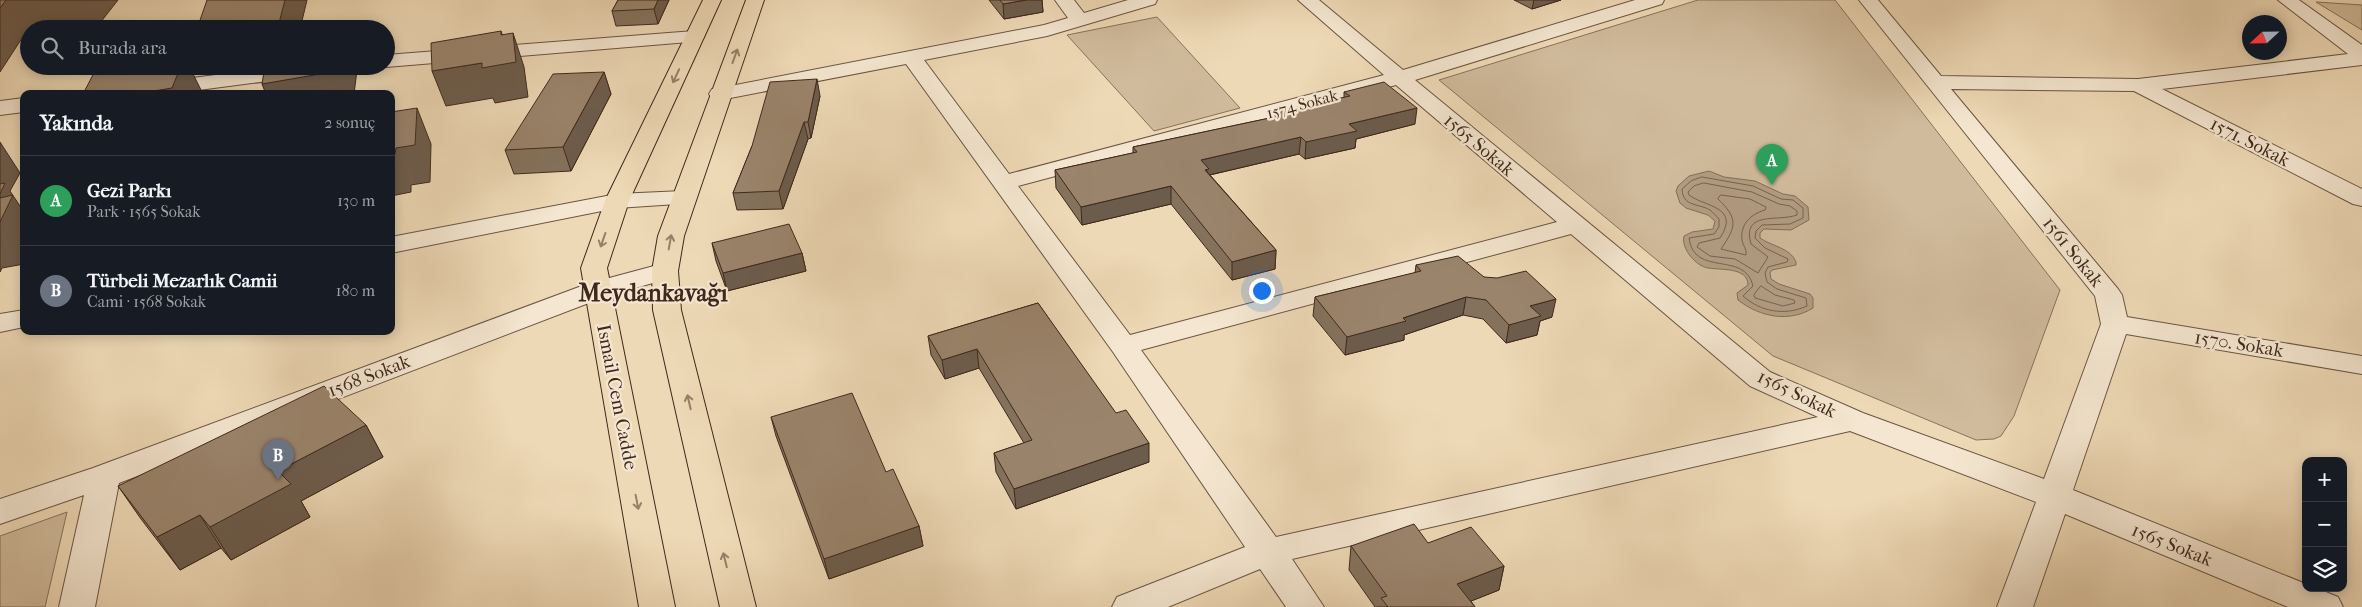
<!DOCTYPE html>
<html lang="tr">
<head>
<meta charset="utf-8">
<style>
	:root { --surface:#171b24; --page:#242831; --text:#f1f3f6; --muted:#9ea1a6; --line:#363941; --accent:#7c3aed }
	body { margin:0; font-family:"IM FELL French Canon",serif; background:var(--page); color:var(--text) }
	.controls { position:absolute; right:15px; bottom:15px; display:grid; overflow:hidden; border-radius:10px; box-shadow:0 2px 12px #0003 }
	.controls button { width:45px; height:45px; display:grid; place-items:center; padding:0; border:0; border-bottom:1px solid var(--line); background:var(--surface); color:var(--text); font:25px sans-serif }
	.compass { position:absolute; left:2242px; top:15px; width:45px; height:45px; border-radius:50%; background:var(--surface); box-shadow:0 2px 12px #0003; rotate:248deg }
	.you { position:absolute; left:1261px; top:290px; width:18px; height:18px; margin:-12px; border:4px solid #fff; border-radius:50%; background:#1a73e8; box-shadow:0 0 0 8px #1a73e833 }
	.badge { display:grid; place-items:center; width:32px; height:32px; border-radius:50%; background:var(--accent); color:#fff; font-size:16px; font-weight:700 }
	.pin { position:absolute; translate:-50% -41px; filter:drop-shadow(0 1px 2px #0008) }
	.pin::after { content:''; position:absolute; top:26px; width:18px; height:15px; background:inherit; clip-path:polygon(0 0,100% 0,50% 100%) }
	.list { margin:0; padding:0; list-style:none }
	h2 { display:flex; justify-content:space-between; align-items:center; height:65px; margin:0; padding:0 20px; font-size:21px }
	h2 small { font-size:16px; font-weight:400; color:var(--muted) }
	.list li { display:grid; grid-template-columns:32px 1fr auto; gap:15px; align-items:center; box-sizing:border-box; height:90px; padding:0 20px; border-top:1px solid var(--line) }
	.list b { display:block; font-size:19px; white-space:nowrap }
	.list p { margin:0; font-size:16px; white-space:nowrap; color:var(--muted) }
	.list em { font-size:16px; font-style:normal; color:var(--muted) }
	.icon { flex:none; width:28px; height:28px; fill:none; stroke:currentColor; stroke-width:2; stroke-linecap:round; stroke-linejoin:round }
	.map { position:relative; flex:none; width:2362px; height:607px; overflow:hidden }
	.search { position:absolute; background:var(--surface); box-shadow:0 2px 12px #0003; left:20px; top:20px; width:375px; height:55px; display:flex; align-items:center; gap:12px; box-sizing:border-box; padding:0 18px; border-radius:28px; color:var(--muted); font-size:19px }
	.panel { position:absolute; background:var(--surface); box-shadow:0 2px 12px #0003; left:20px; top:90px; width:375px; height:245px; border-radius:10px }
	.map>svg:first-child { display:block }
</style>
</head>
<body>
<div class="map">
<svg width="2362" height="607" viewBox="0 0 2362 607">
	<rect width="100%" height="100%" fill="#eed9b6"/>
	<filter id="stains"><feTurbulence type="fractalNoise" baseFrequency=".004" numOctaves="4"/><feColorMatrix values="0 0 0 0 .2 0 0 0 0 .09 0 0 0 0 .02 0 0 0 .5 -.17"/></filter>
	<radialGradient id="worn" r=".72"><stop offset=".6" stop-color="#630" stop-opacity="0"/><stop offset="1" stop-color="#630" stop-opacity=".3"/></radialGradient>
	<g fill="#d0bb9c" stroke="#88725c">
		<path d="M1698 0H1835L2060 290 2014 416 2001 436 1994 439 1976 440 1773 356 1439 80Z"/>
		<path d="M2316 2 2362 5V30Z"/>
		<path d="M1157 17 1240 108 1154 131 1067 35Z"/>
		<path d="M67 512 45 607H0V536Z"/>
	</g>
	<path fill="#b29d82" stroke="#846e59" d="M1709 171 1724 177 1755 181 1783 194 1795 196 1808 207 1809 220 1791 230 1764 229 1760 233V238C1771 246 1791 248 1796 262V265L1772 270 1770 273 1771 279 1779 284 1810 294 1813 298V308C1789 323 1760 317 1738 300L1737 293 1748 285C1748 267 1720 270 1708 268 1696 266 1681 249 1684 236L1692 232 1713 229 1715 221 1708 215 1686 208 1680 203 1676 191 1678 186 1689 176Z"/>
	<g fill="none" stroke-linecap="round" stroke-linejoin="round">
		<g stroke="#78624f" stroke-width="1">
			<path d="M1702 177 1753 186 1781 199 1793 200 1803 208V218L1790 224 1762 225 1756 231 1755 238 1765 248 1788 259 1787 262 1768 267 1765 273 1767 282 1777 289 1806 298 1807 306C1785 316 1761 312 1743 296L1753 286C1745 250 1694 278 1689 238L1714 234 1719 227V219C1716 216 1713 212 1710 210 1698 203 1683 207 1682 189L1691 181Z"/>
			<path d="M1704 183 1752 192 1779 204 1790 206 1797 211V215C1779 222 1741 210 1751 244L1768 257 1758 273 1735 259 1710 256 1697 247 1699 243 1720 238C1741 206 1704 207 1689 195L1688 192 1694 186Z"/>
			<path d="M1721 195 1750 199 1766 207 1765 210C1751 214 1740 224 1742 240 1743 246 1747 249 1746 255L1721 249C1736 227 1739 219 1718 199Z"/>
			<path d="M1761 286 1775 295 1794 300 1795 303 1783 306 1755 298 1754 295Z"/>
		</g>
		<g stroke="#6b5442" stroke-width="2">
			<g id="minor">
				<path d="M1055 0H1074L1084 13 1128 0H1157L1155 4 1047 36 924 60 1009 174 1384 75 1298 0H1319L1403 70 1635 0H1664L1662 4 1415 80 1770 372 1863 413 2044 479 2101 324 2095 296 1859 0H1878L1941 76 2138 79 2348 54 2278 0H2299L2362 45V65L2162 89 2362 189V206L2353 204 2134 91 1951 89 2118 289 2122 295 2127 317 2362 356V374L2126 334 2073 490 2306 584V588H2316L2338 597 2343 607H2288L2065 514 2033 607H1997L2036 502 1850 431 1292 559 1324 607H1286L1260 569 1168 607H1112L1117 597 1245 547 1113 352 906 64 720 100 712 99 709 94 712 89 720 88 1044 25 1068 18ZM1396 85 1557 222 1130 335 1018 186ZM1571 234 1750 386 1818 417 1276 537 1141 350Z"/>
				<path d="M694 31 701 33 704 37 701 41 386 67 382 66H386V55Z"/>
				<path d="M286 66H348L345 70 338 72 168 94H104L107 89 115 88Z"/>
				<path d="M24 98V112L0 115V101Z"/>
				<path d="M683 191 692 193 695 198 692 203 617 208 391 253V237L617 194Z"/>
				<path d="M665 263 674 265 678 271 674 277 607 296 119 483 95 607H59L84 495 0 524V499L93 468 587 284Z"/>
				<path d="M24 310V327L0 332V314Z"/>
			</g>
		</g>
		<g stroke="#3f281c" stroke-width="2">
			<g id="major">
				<path d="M703 0H721L629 201 607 268 675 607H639L581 268 605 201Z"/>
				<path d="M746 0H764L684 236 678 271 681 310 756 607H720L653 310 652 271 658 236Z"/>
			</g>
		</g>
		<use href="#minor" fill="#f4e6d0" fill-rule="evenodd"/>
		<use href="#major" fill="#eed9b6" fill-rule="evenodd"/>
	</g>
	<g fill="#84725d" stroke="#3f281c">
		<path d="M618 0H669L658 24 616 26 612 11Z"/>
		<path d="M989 0H1042L1043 12 1004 19Z"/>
		<path d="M1514 0H1561L1532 9Z"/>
		<path d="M604 72 611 94 571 171 514 174 505 150Z"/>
		<path d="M1344 92 1415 124 1356 139 1355 148 1305 159 1299 154 1210 175 1276 250 1275 269 1232 280 1171 204 1082 225 1056 188 1055 170 1133 153V147L1275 117V112L1344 98Z"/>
		<path d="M820 96 811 138 808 139 783 209 737 210 733 193 752 146Z"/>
		<path d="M712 243 802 253 806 271 727 291 716 261Z"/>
		<path d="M1416 265 1484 277 1552 317 1540 321 1537 335 1506 343 1483 319 1463 315 1404 335V340L1345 355 1313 316 1315 297 1415 273Z"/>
		<path d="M1038 303 1149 462 1016 509 996 472 994 453 1024 443 979 368 945 379 931 355 928 336Z"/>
		<path d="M771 417 886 472 919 526 923 546 829 579 776 436Z"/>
		<path d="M366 425 383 457 301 501 310 517 231 560 221 548 180 570 141 519 118 486Z"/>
		<path d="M1428 543 1504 566 1499 590 1471 601 1475 607H1375L1349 570 1351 546Z"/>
	</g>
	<g fill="#6c5c4c" stroke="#3f281c">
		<path d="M6 0H118L100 23 53 29H29V32H26L0 72V8Z"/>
		<path d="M285 0H307L300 29H264Z"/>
		<path d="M658 0H669L658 24 654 9Z"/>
		<path d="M1026 0H1042L1043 12 1004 19 1003 4Z"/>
		<path d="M1534 0H1561L1532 9Z"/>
		<path d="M501 31 512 63 513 33 524 67 528 97 495 103 493 98 446 106 432 71 482 63 501 35Z"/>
		<path d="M181 66H189L202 92 201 94H153L154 91Z"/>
		<path d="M211 66H227L212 69Z"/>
		<path d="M335 66H355L357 70 354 94H266L262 84Z"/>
		<path d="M604 72 611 94 571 171 563 147Z"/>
		<path d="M817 79 820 96 811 138 808 122Z"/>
		<path d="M417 108 431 144 430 182 411 185V192L391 196V155Z"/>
		<path d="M1417 108 1415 124 1356 139 1355 148 1305 159 1306 142 1349 124Z"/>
		<path d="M804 122 808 139 783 209 779 191Z"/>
		<path d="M1301 137 1299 154 1209 175 1201 160Z"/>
		<path d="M0 142 20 173 10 191 24 212V264L2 268 0 272Z"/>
		<path d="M1171 186V204L1082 225 1081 207Z"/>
		<path d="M1276 250 1275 269 1232 280V262Z"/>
		<path d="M802 253 806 271 727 291 723 273Z"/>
		<path d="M1466 297 1463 315 1404 335V340L1345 355 1347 337Z"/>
		<path d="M1556 299 1552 317 1540 321 1537 335 1506 343 1509 325 1530 306Z"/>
		<path d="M977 349 979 368 945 379 942 360Z"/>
		<path d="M366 425 383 457 301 501 310 517 231 560 210 527 278 471Z"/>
		<path d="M1149 443V462L1016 509 1014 489Z"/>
		<path d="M200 515 221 548 180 570 157 537Z"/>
		<path d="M919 526 923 546 829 579 824 559Z"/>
		<path d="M1504 566 1499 590 1456 607 1457 584Z"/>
	</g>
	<g fill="#9a846c" stroke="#3f281c">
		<path d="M0 0H6L0 8Z"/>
		<path d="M207 0H285L278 27 264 29H245L246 27 234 29H197Z"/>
		<path d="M618 0H658L654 9 612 11Z"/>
		<path d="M1000 0H1026L1003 4Z"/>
		<path d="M501 31V35L513 33 516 62 482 68V63L432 71 431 43Z"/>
		<path d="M124 66H181L172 88 154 91 153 94H83L95 71Z"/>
		<path d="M265 66H335L333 67 332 72 262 84Z"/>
		<path d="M604 72 563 147 505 150 553 74Z"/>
		<path d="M817 79 808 122H804L779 191 733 193 752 146 770 82Z"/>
		<path d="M1384 82 1417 108 1349 124 1357 131 1306 142 1301 137 1201 160 1209 169 1205 170 1276 250 1232 262 1171 186 1081 207 1055 170 1137 152 1133 147 1279 116 1275 112 1350 96 1344 92Z"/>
		<path d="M417 108 415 145 396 148 395 154 391 155V112Z"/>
		<path d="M5 183 0 194V184Z"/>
		<path d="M13 195 0 222V198Z"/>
		<path d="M789 224 802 253 723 273 712 243Z"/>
		<path d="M1458 256 1484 277 1497 278 1526 271 1556 299 1530 306 1541 316 1509 325 1486 300 1466 297 1403 318 1406 321 1347 337 1315 297 1421 271 1416 265Z"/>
		<path d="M1038 303 1116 413 1126 410 1149 443 1014 489 994 453 1032 440 977 349 942 360 928 336Z"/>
		<path d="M324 386 366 425 278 471 291 484 210 527 200 515 157 537 118 486Z"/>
		<path d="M852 393 886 472 893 469 919 526 824 559 771 417Z"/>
		<path d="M1414 524 1428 543 1471 527 1504 566 1457 584 1475 607H1388L1381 598 1387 596 1351 546Z"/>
	</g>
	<defs><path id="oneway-shaft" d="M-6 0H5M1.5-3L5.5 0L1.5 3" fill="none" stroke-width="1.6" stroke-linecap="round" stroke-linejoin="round" transform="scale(1.25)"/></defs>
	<g stroke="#968069">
		<use href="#oneway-shaft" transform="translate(735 56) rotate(-70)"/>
		<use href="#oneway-shaft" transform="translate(676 76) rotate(115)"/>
		<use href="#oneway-shaft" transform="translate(603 240) rotate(109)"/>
		<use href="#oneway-shaft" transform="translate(670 242) rotate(-80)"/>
		<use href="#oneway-shaft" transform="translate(689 402) rotate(-103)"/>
		<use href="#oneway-shaft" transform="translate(637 502) rotate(79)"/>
		<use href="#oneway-shaft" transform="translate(725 560) rotate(-104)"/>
	</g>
	<g text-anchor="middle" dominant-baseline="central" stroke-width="4.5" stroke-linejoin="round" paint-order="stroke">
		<g font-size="16" fill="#3f281c" stroke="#f4e6d0">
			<text transform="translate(1302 104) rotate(-15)">1574 Sokak</text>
		</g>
		<g font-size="19" fill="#3f281c" stroke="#f4e6d0">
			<text transform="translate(2250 142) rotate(27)">1571. Sokak</text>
			<text transform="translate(1479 145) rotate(40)">1565 Sokak</text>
			<text transform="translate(2073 252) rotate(51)">1561 Sokak</text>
			<text transform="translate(2239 344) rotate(9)">1570. Sokak</text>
			<text transform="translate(369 376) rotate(-21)">1568 Sokak</text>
			<text transform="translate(1797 394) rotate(26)">1565 Sokak</text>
			<text transform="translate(617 397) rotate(79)">Ismail Cem Cadde</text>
			<text transform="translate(2172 545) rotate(22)">1565 Sokak</text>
		</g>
		<g font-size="24" font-weight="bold" fill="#3f281c" stroke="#f4e6d0">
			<text x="653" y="293">Meydankavağı</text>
		</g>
	</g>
	<rect width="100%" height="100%" filter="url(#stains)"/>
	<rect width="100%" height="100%" fill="url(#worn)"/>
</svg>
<div class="controls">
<button>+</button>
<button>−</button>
<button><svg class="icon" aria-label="layers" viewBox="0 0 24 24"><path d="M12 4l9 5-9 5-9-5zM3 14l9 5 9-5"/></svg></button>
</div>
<svg class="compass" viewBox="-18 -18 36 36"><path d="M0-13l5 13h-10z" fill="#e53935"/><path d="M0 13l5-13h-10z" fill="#9ea1a6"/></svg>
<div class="you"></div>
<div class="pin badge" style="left:1772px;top:185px;background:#2e9e5b">A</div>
<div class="pin badge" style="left:278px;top:480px;background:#6b7280">B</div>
<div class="search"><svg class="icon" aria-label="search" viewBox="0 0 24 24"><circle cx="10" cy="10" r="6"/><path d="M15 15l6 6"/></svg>Burada ara</div>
<section class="panel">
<h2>Yakında<small>2 sonuç</small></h2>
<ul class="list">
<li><span class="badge" style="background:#2e9e5b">A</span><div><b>Gezi Parkı</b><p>Park · 1565 Sokak</p></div><em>130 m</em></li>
<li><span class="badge" style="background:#6b7280">B</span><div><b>Türbeli Mezarlık Camii</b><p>Cami · 1568 Sokak</p></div><em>180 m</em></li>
</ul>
</section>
</div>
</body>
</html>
